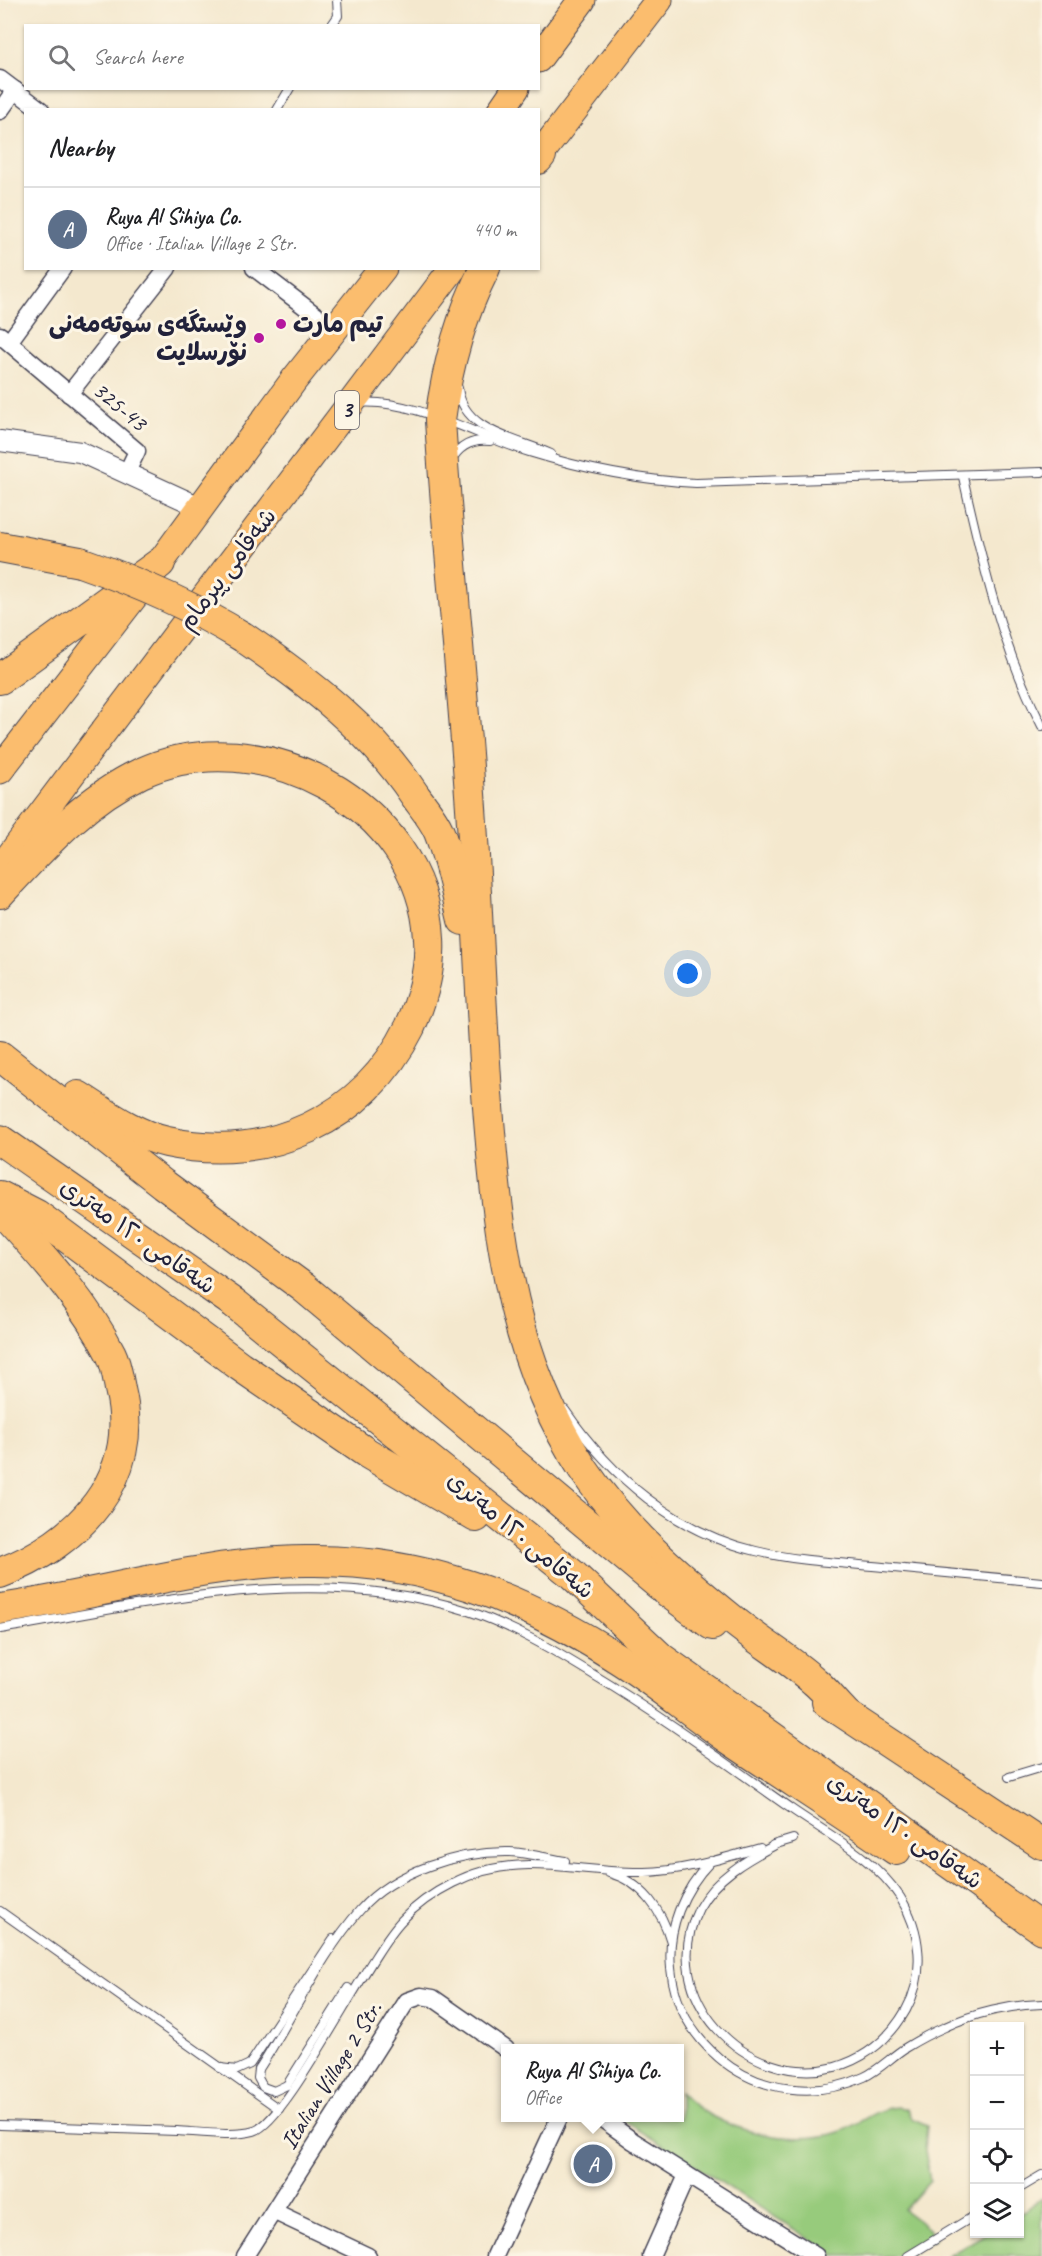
<!DOCTYPE html>
<html lang="en">
<head>
<meta charset="utf-8">
<style>
	:root { --surface:#fff; --page:#f6f6f6; --text:#202124; --muted:#757577; --line:#e0e0e0; --accent:#b5179e }
	body { margin:0; font-family:Caveat,"Playpen Sans Arabic",sans-serif; background:var(--page); color:var(--text) }
	.controls { position:absolute; right:18px; bottom:18px; display:grid; overflow:hidden; border-radius:0px; box-shadow:0 2px 4px #0004 }
	.controls button { width:54px; height:54px; display:grid; place-items:center; padding:0; border:0; border-bottom:2px solid var(--line); background:var(--surface); color:var(--text); font:30px sans-serif }
	.you { position:absolute; left:688px; top:974px; width:21px; height:21px; margin:-15px; border:4px solid #fff; border-radius:50%; background:#1a73e8; box-shadow:0 0 0 9px #1a73e833 }
	.badge { display:grid; place-items:center; width:39px; height:39px; border-radius:50%; background:var(--accent); color:#fff; font-size:20px; font-weight:700 }
	.pin { position:absolute; translate:-50% -50%; border:3px solid #fff; box-shadow:0 2px 6px #0006 }
	.popup { position:absolute; left:501px; top:2044px; width:183px; height:78px; box-sizing:border-box; display:grid; place-content:center; border-radius:0px; background:var(--surface); filter:drop-shadow(0 2px 4px #0005); font-size:20px; white-space:nowrap; color:var(--muted) }
	.popup b { font-size:22px; color:var(--text) }
	.popup::after { content:''; position:absolute; left:50%; top:100%; margin-left:-12px; border:12px solid transparent; border-top-color:var(--surface) }
	.list { margin:0; padding:0; list-style:none }
	h2 { display:flex; justify-content:space-between; align-items:center; height:78px; margin:0; padding:0 24px; font-size:26px }
	h2 small { font-size:20px; font-weight:400; color:var(--muted) }
	.list li { display:grid; grid-template-columns:39px 1fr auto; gap:18px; align-items:center; box-sizing:border-box; height:84px; padding:0 24px; border-top:2px solid var(--line) }
	.list b { display:block; font-size:22px; white-space:nowrap }
	.list p { margin:0; font-size:20px; white-space:nowrap; color:var(--muted) }
	.list em { font-size:20px; font-style:normal; color:var(--muted) }
	.icon { flex:none; width:33px; height:33px; fill:none; stroke:currentColor; stroke-width:2; stroke-linecap:round; stroke-linejoin:round }
	.map { position:relative; flex:none; width:1042px; height:2256px; overflow:hidden }
	.search { position:absolute; background:var(--surface); box-shadow:0 2px 4px #0004; left:24px; top:24px; width:516px; height:66px; display:flex; align-items:center; gap:15px; box-sizing:border-box; padding:0 21px; border-radius:0px; color:var(--muted); font-size:22px }
	.panel { position:absolute; background:var(--surface); box-shadow:0 2px 4px #0004; left:24px; top:108px; width:516px; height:162px; border-radius:0px }
	.map>svg:first-child { display:block }
</style>
</head>
<body>
<div class="map">
<svg width="1042" height="2256" viewBox="0 0 1042 2256">
	<rect width="100%" height="100%" fill="#fcf5e5"/>
	<filter id="ink" filterUnits="userSpaceOnUse"><feTurbulence type="fractalNoise" baseFrequency=".0167" numOctaves="2"/><feDisplacementMap in="SourceGraphic" scale="12" xChannelSelector="R" yChannelSelector="G"/><feConvolveMatrix kernelMatrix="1 2 1 2 8 2 1 2 1" color-interpolation-filters="sRGB"/></filter>
	<filter id="wash" filterUnits="userSpaceOnUse"><feTurbulence type="fractalNoise" baseFrequency=".008" numOctaves="4" result="noise"/><feDisplacementMap in="SourceGraphic" scale="24" xChannelSelector="R" yChannelSelector="G"/><feGaussianBlur stdDeviation="1.35" result="paint"/><feColorMatrix in="noise" values="0 0 0 0 0 0 0 0 0 0 0 0 0 0 0 0 0 1.4 0 .05"/><feComposite in="paint" operator="in"/></filter>
	<g filter="url(#wash)">
		<rect width="100%" height="100%" fill="#f4e8ce"/>
		<g fill="#97cb7c" stroke="#5c765c" stroke-width="1.5">
			<path d="M680 2092C714 2130 792 2148 839 2132 862 2124 882 2101 907 2109L911 2118 927 2125 925 2151 930 2181 904 2210 929 2229 935 2239 905 2256H836L620 2118H680Z"/>
			<path d="M1042 2199V2256H948L985 2234H1020V2213Z"/>
		</g>
	</g>
	<g filter="url(#ink)">
		<g fill="none" stroke-linecap="round" stroke-linejoin="round">
			<g stroke="#424051" stroke-width="10">
				<g id="service">
					<path d="M331 26 338 16 337 0"/>
					<path d="M277 110 290 88"/>
					<path d="M458 388C463 432 516 438 551 454"/>
					<path d="M358 403C413 398 477 436 529 452 584 469 638 480 696 483L1042 472"/>
					<path d="M451 461C459 446 473 439 490 441"/>
					<path d="M963 477C982 562 1002 648 1042 726"/>
					<path d="M565 1410C611 1477 675 1532 756 1551 797 1561 840 1563 883 1567 936 1572 989 1577 1042 1582"/>
					<path d="M0 1629C153 1603 315 1562 468 1611 513 1626 555 1651 594 1675 662 1716 726 1763 790 1808 827 1834 875 1858 900 1897 921 1930 926 1974 906 2010 890 2038 867 2058 835 2067 746 2090 655 1995 699 1908 716 1877 746 1860 777 1844"/>
					<path d="M1009 1777 1042 1767"/>
					<path d="M773 1845 793 1839"/>
					<path d="M711 1861C683 1890 667 1928 671 1968 674 2004 692 2035 719 2058 759 2092 816 2099 864 2077 879 2070 891 2057 905 2048 918 2040 931 2033 945 2027 974 2013 1010 2005 1042 2004"/>
					<path d="M609 1873C642 1882 662 1910 671 1942"/>
					<path d="M0 1911 279 2109"/>
					<path d="M348 1988 287 2085 274 2091 263 2087 258 2078 259 2069C293 2017 319 1957 360 1910 394 1871 460 1851 510 1852 528 1853 547 1858 565 1861"/>
					<path d="M220 2068 237 2070 250 2064 333 1939"/>
					<path d="M0 2125C59 2127 118 2129 177 2131 198 2132 234 2137 254 2131 288 2121 367 1956 402 1920 416 1905 435 1892 453 1883 518 1849 577 1874 645 1872 684 1871 723 1858 760 1848"/>
					<path d="M1020 2188 1042 2175"/>
					<path d="M908 2256 974 2216"/>
				</g>
			</g>
			<g stroke="#424051" stroke-width="19">
				<g id="minor">
					<path d="M0 79 41 110"/>
					<path d="M0 111 15 90"/>
					<path d="M254 268 334 329"/>
					<path d="M0 335 137 451 127 472"/>
					<path d="M9 342 63 268"/>
					<path d="M69 394 168 268"/>
					<path d="M601 2118 633 2141 816 2256"/>
					<path d="M275 2212 368 2256"/>
					<path d="M245 2256 407 2001 421 1996 433 1998 506 2049"/>
					<path d="M495 2256 559 2118"/>
					<path d="M651 2256 687 2175"/>
				</g>
			</g>
			<g stroke="#424051" stroke-width="22">
				<path id="tertiary" d="M0 441 80 452 202 508"/>
			</g>
			<g stroke="#424051" stroke-width="29">
				<g id="trunk">
					<path d="M538 59 582 0"/>
					<path d="M501 110 516 88"/>
					<path d="M538 157 659 0"/>
					<path d="M0 770 160 563 294 380 383 268"/>
					<path d="M0 869 453 268"/>
				</g>
			</g>
			<g stroke="#424051" stroke-width="32">
				<g id="motorway">
					<path d="M538 159 541 155"/>
					<path d="M485 268C460 317 447 367 440 420 449 565 466 710 474 856 479 944 482 1032 489 1120 499 1242 514 1364 583 1469 622 1528 679 1577 734 1621 760 1642 789 1659 814 1681 825 1690 834 1702 844 1712"/>
					<path d="M0 547 80 562"/>
					<path d="M243 637C309 682 372 730 416 797 424 808 434 820 439 832 450 860 456 890 463 920"/>
					<path d="M0 679 160 563"/>
					<path d="M0 893C42 848 84 800 141 773 259 718 423 804 429 939 431 969 422 1000 410 1027 364 1120 268 1164 167 1142 135 1135 105 1113 78 1096"/>
					<path d="M0 1056 163 1184 303 1287 669 1593 712 1625"/>
					<path d="M0 1140 234 1303 572 1574 661 1658 1042 1929"/>
					<path d="M0 1196 37 1215 240 1366 367 1453 476 1517"/>
					<path d="M0 1209C41 1255 83 1299 111 1354 116 1364 118 1378 120 1389 142 1478 78 1544 0 1573"/>
					<path d="M0 1609C103 1594 202 1562 306 1561 424 1559 523 1597 620 1660 658 1684 692 1713 728 1738 784 1776 841 1812 896 1850"/>
					<path d="M827 1702 1042 1844"/>
				</g>
			</g>
			<use href="#service" stroke="#fff" stroke-width="8"/>
			<use href="#minor" stroke="#fff" stroke-width="16"/>
			<use href="#tertiary" stroke="#fff" stroke-width="20"/>
			<use href="#trunk" stroke="#fbbd6e" stroke-width="27"/>
			<use href="#motorway" stroke="#fbbd6e" stroke-width="30"/>
			<g stroke="#424051" stroke-width="32" stroke-linecap="butt">
				<path id="motorway-bridge" d="M80 562C137 582 192 606 243 637"/>
			</g>
			<use href="#motorway-bridge" stroke="#fbbd6e" stroke-width="30"/>
		</g>
	</g>
	<g fill="#b5179e" stroke="#fcf5e5" stroke-width="2">
		<circle cx="281" cy="324" r="6"/>
		<circle cx="259" cy="338" r="6"/>
	</g>
	<g text-anchor="middle" dominant-baseline="central" stroke-width="6" stroke-linejoin="round" paint-order="stroke">
		<rect fill="#fcf5e5" stroke="#63616e" stroke-width="1.5" x="335" y="391" width="24" height="38" rx="4.5"/>
		<g font-size="22" font-weight="bold" fill="#22223b">
			<text x="347" y="410">3</text>
		</g>
		<g font-size="24" font-weight="bold" fill="#22223b" stroke="#fcf5e5" text-anchor="end">
			<text x="247" y="324">وێستگەی سوتەمەنی<tspan x="247" dy="28">نۆرسلایت</tspan></text>
			<text x="293" y="324" text-anchor="start">تيم مارت</text>
		</g>
		<g font-size="24" fill="#22223b" stroke="#fcf5e5">
			<text transform="translate(120 406) rotate(40)">325-43</text>
			<text transform="translate(227 569) rotate(-53)">شەقامی پیرمام</text>
			<text transform="translate(138 1236) rotate(35)">شەقامی ١٢٠ مەتری</text>
			<text transform="translate(521 1535) rotate(40)">شەقامی ١٢٠ مەتری</text>
			<text transform="translate(905 1831) rotate(35)">شەقامی ١٢٠ مەتری</text>
			<text transform="translate(331 2075) rotate(-58)">Italian Village 2 Str.</text>
		</g>
	</g>
</svg>
<div class="controls">
<button>+</button>
<button>−</button>
<button><svg class="icon" aria-label="locate" viewBox="0 0 24 24"><circle cx="12" cy="12" r="6"/><path d="M12 2v4M12 18v4M2 12h4M18 12h4"/></svg></button>
<button><svg class="icon" aria-label="layers" viewBox="0 0 24 24"><path d="M12 4l9 5-9 5-9-5zM3 14l9 5 9-5"/></svg></button>
</div>
<div class="you"></div>
<div class="pin badge" style="left:593px;top:2164px;background:#5c6f8a">A</div>
<div class="popup"><b>Ruya Al Sihiya Co.</b>Office</div>
<div class="search"><svg class="icon" aria-label="search" viewBox="0 0 24 24"><circle cx="10" cy="10" r="6"/><path d="M15 15l6 6"/></svg>Search here</div>
<section class="panel">
<h2>Nearby<small></small></h2>
<ul class="list">
<li><span class="badge" style="background:#5c6f8a">A</span><div><b>Ruya Al Sihiya Co.</b><p>Office · Italian Village 2 Str.</p></div><em>440 m</em></li>
</ul>
</section>
</div>
</body>
</html>
